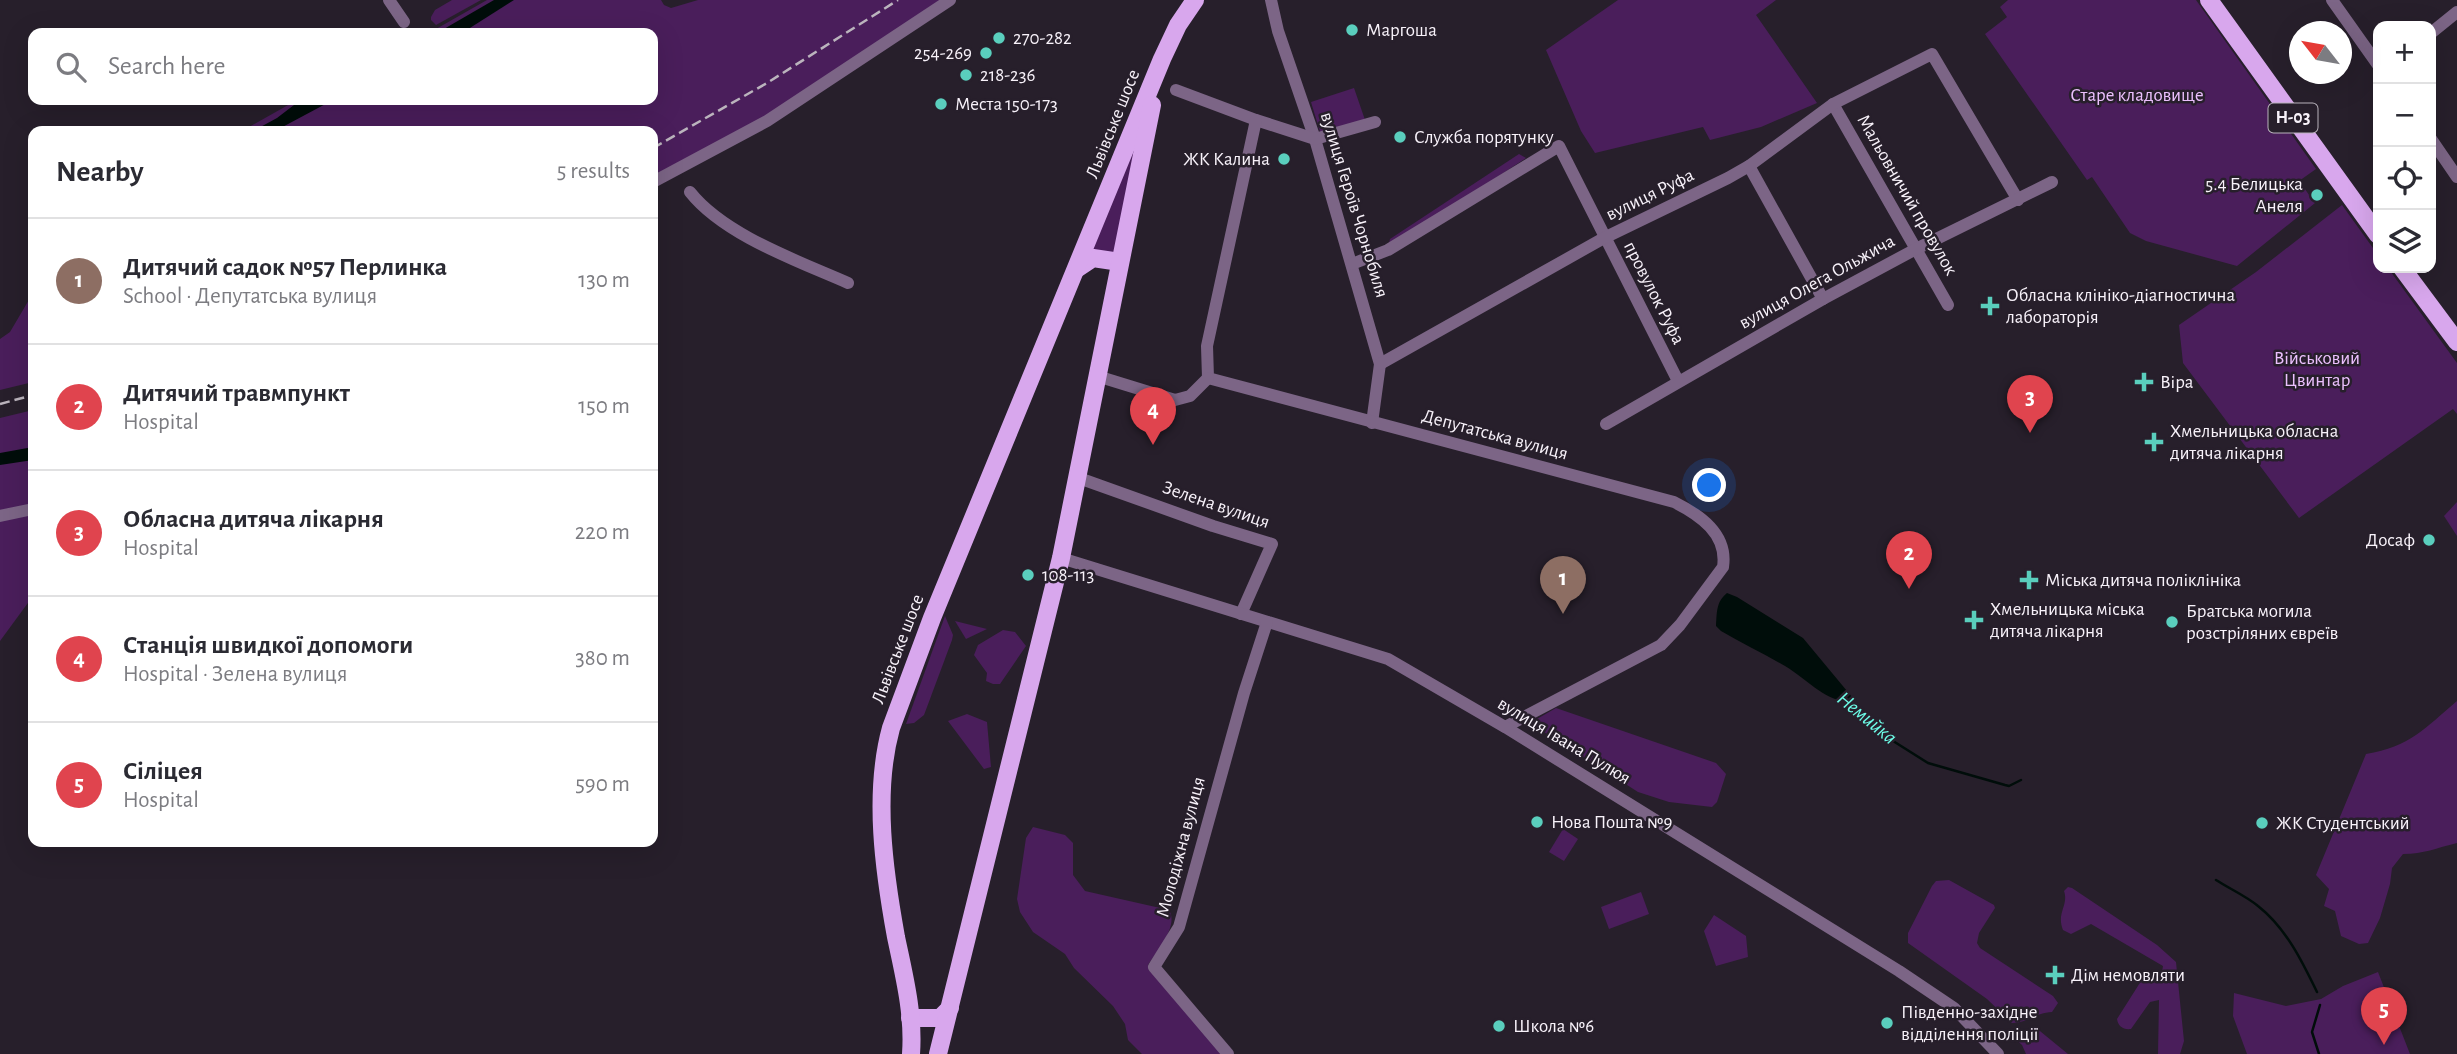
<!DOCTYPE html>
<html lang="en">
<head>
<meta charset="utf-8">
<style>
	:root { --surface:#fff; --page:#f2f2f3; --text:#2b2b33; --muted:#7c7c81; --line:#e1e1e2; --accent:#2563eb }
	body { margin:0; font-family:"Alegreya Sans",sans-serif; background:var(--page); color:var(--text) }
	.controls { position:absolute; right:21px; top:21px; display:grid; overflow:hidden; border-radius:14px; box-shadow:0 7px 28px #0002 }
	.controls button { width:63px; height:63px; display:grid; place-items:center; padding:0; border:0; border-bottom:2px solid var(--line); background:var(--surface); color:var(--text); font:35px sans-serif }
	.compass { position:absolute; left:2289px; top:21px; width:63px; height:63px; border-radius:50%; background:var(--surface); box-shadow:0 7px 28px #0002; rotate:301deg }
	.you { position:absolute; left:1710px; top:486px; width:24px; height:24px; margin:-18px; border:5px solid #fff; border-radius:50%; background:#1a73e8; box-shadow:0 0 0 10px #1a73e833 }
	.badge { display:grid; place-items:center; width:46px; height:46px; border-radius:50%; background:var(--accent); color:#fff; font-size:23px; font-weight:700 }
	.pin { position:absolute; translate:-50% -58px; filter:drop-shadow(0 2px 4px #0008) }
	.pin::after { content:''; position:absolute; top:37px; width:24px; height:21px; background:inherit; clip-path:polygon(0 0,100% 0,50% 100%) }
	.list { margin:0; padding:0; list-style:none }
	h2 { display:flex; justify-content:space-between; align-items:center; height:91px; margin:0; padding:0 28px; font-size:30px }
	h2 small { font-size:23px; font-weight:400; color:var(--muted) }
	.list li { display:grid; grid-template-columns:46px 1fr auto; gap:21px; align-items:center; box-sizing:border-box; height:126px; padding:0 28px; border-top:2px solid var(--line) }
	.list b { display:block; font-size:26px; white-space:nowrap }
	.list p { margin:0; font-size:23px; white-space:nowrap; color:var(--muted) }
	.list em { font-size:23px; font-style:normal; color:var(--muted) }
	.icon { flex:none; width:38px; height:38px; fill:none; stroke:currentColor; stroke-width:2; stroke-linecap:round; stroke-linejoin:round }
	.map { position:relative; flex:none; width:2457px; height:1054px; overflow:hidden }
	.search { position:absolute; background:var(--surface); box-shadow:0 7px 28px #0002; left:28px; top:28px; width:630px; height:77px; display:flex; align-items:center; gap:18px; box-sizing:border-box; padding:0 24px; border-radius:14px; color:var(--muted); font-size:26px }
	.panel { position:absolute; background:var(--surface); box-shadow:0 7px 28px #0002; left:28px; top:126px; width:630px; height:721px; border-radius:14px }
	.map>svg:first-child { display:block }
</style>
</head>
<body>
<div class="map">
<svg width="2457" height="1054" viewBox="0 0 2457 1054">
	<rect width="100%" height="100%" fill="#271f2b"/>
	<g fill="#4a1e5b">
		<path d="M452 0H481L436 25 431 20V17L435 10Z"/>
		<path d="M487 0H661L664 5 671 8 698 0H950L767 121 653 182V131H242L297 100H653V33H429Z"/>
		<path d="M1618 0H1776L1756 15 1817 103 1761 127 1710 140 1703 127 1595 153 1581 131 1546 50Z"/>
		<path d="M2008 0H2196L2316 169 2299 181 2315 203 2237 266 2146 241 2130 233 2092 177 2087 180 1985 34 2007 17 2000 7Z"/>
		<path d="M1162 59 1120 262H1086Z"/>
		<path d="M1354 88 1365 120 1321 135 1311 102Z"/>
		<path d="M1519 154 1526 158 1423 226 1389 243 1390 239Z"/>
		<path d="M2342 205 2378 255V268H2388L2457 363V414L2453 409 2299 518 2183 363 2179 325 2256 272Z"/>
		<path d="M33 293V382L0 390V339L10 332Z"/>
		<path d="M33 410V596L0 641V418Z"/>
		<path d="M2457 502V536L2444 516Z"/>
		<path d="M945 616 953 635 952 640 924 715 914 723 906 724Z"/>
		<path d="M955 621 987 629 966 639Z"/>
		<path d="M1003 630 1015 632 1026 646 1000 684H993L986 681 987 673 974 655 978 645Z"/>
		<path d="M2457 701V843C2436 848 2424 854 2403 854L2392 868 2390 884 2380 918 2368 943 2359 944 2341 936 2335 911 2324 906 2329 889 2316 875 2366 754C2410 747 2425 728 2457 701Z"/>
		<path d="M1556 708 1716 763 1726 774 1717 802 1712 807 1669 802 1638 792 1530 723Z"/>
		<path d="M967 714 987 722 991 767 984 769 948 721Z"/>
		<path d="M1033 827 1065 835 1073 843V875L1085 891 1169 910C1179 926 1157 951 1148 965L1151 972 1222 1054H1142L1128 1040 1125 1024 1113 1006 1074 968 1065 954 1033 932 1020 912 1017 899 1026 838Z"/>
		<path d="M1563 829 1578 839 1564 861 1549 852Z"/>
		<path d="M1949 880 1994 905 1995 908 1979 933 1977 943 1980 948 2053 996 2058 1003 2052 1012C2034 1013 2027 1023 2012 1023L1987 999 1908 943V933L1932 886 1936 881Z"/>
		<path d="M2068 887 2072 888 2157 945 2176 962 2184 1041 2180 1054H2158L2159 1000 2150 1002 2131 1029C2123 1030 2118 1026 2117 1019L2143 978 2162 972 2163 966 2091 924 2071 934 2063 930C2056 913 2069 905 2064 891Z"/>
		<path d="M1641 892 1649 914 1609 929 1601 907Z"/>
		<path d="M1714 915 1746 936 1748 957 1716 966 1704 931Z"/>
		<path d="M2378 972 2410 1054H2247L2233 1016 2234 993 2286 1006 2321 999 2343 986Z"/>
		<path d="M2035 1027 2068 1054H2026L2022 1045 2008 1032 2009 1029 2025 1033Z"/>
	</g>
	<g fill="#000d0a">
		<path d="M494 0H514L462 33H437Z"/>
		<path d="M319 100H333L275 131H253L277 118 294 105H308Z"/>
		<path d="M33 447V460L0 465V453Z"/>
		<path d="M1727 593 1737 597 1803 638 1852 697 1848 702C1822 699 1807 679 1785 666 1764 654 1742 643 1721 631L1716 626C1717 612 1716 602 1727 593Z"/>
	</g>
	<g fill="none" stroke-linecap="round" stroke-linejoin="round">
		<g stroke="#000d0a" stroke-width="2.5">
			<path d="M1847 701 1882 734 1928 763 2005 785 2009 786 2021 780"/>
			<path d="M2216 880C2230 889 2246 896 2258 906 2286 928 2302 961 2317 992"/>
			<path d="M2319 1054 2312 1032 2320 1005"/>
		</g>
		<g stroke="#7c6586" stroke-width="12">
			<path d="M389 0 404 22"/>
			<path d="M1271 0 1278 31 1315 139 1380 364 1372 423"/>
			<path d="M2332 0 2378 65"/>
			<path d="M2431 33 2457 12"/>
			<path d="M1176 90 1256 120 1315 139 1375 122"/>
			<path d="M1833 104 1948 305"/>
			<path d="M1256 120 1207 346 1208 378 1674 502C1700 515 1728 534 1723 567L1680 625 1661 645 1505 727"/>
			<path d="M2431 139 2457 177"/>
			<path d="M1749 166 1823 299"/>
			<path d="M653 182 767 121 950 0"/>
			<path d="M690 192C724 235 798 261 848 283"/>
			<path d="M1352 264 1388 250 1559 146 1678 381"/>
			<path d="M1380 364 1604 238 1728 178 1749 166 1833 104 1932 54 2018 200"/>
			<path d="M1097 376 1175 400 1190 396 1208 378"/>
			<path d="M1606 424 1823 299 1916 249 2052 182"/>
			<path d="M1076 477 1213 526 1272 544 1241 614"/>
			<path d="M0 516 33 509"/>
			<path d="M1061 558 1388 659 1505 727 1899 971 1954 1008 1998 1054"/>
			<path d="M1228 1054 1154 967 1179 927 1244 693 1267 622"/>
		</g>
		<g stroke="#d8a7ed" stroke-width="18">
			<path d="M2209 0 2378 235"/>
			<path d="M1078 268 1093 258 1120 262"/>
			<path d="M2402 268 2457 342"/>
			<path d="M910 1018H940L950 1008"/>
			<path d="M911 1054C914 1014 904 975 896 937 884 871 873 793 891 728L932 618 1162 59 1178 25 1195 0"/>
			<path d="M938 1054 1061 558 1152 105"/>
		</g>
		<g stroke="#bbb4bd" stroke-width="2.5" stroke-dasharray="10 5" stroke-linecap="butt">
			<path d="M653 148 767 83 898 0"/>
			<path d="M0 404 33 395"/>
		</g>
	</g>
	<g fill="#5acebd" stroke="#271f2b" stroke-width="2.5">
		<circle cx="1352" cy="30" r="7"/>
		<circle cx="999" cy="38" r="7"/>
		<circle cx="986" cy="53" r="7"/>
		<circle cx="966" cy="75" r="7"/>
		<circle cx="941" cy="104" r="7"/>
		<circle cx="1400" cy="137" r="7"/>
		<circle cx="1284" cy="159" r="7"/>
		<circle cx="2317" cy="195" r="7"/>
		<path d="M1986.5 295.5h7v7h7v7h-7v7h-7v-7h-7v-7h7z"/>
		<path d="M2140.5 371.5h7v7h7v7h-7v7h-7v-7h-7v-7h7z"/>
		<path d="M2150.5 431.5h7v7h7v7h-7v7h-7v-7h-7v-7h7z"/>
		<circle cx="2429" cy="540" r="7"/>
		<circle cx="1028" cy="575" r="7"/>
		<path d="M2025.5 569.5h7v7h7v7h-7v7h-7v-7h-7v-7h7z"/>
		<path d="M1970.5 609.5h7v7h7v7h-7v7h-7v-7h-7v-7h7z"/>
		<circle cx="2172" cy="622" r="7"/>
		<circle cx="1537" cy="822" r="7"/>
		<circle cx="2262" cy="823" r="7"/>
		<path d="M2051.5 964.5h7v7h7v7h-7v7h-7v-7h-7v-7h7z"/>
		<circle cx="1887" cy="1023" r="7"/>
		<circle cx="1499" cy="1026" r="7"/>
	</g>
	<g text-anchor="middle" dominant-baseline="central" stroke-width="5" stroke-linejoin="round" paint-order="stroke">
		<rect fill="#271f2b" stroke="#b9b3bc" stroke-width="2" x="2268.5" y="103.5" width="49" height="29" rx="5"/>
		<g font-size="18" font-weight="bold" fill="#f8f2fa">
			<text x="2293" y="118">Н-03</text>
		</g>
		<g font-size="19" fill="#f8f2fa" stroke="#271f2b" text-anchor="start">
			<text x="1366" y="30">Маргоша</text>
			<text x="1013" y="38">270-282</text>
			<text x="972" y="53" text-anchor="end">254-269</text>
			<text x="980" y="75">218-236</text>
			<text x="955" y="104">Места 150-173</text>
			<text x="1414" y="137">Служба порятунку</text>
			<text x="1270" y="159" text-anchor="end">ЖК Калина</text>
			<text x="2303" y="184" text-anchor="end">5.4 Белицька<tspan x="2303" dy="22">Анеля</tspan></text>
			<text x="2006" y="295">Обласна клініко-діагностична<tspan x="2006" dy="22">лабораторія</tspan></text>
			<text x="2160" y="382">Віра</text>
			<text x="2170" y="431">Хмельницька обласна<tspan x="2170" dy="22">дитяча лікарня</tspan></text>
			<text x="2415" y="540" text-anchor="end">Досаф</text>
			<text x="1042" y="575">108-113</text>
			<text x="2045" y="580">Міська дитяча поліклініка</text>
			<text x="1990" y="609">Хмельницька міська<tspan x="1990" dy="22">дитяча лікарня</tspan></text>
			<text x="2186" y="611">Братська могила<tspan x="2186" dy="22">розстріляних євреїв</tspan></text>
			<text x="1551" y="822">Нова Пошта №9</text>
			<text x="2276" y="823">ЖК Студентський</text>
			<text x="2071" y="975">Дім немовляти</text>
			<text x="1901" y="1012">Південно-західне<tspan x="1901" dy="22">відділення поліції</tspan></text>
			<text x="1513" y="1026">Школа №6</text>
		</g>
		<g font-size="19" fill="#ecc0fe" stroke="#271f2b">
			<text x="2137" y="95">Старе кладовище</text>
			<text x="2317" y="358">Військовий<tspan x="2317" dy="22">Цвинтар</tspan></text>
		</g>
		<g font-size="19" fill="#f8f2fa" stroke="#271f2b">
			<text transform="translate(1113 124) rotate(-68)">Львівське шосе</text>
			<text transform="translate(1650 195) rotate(-26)">вулиця Руфа</text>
			<text transform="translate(1907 195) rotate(60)">Мальовничий провулок</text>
			<text transform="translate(1354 205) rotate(73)">вулиця Героїв Чорнобиля</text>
			<text transform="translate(1817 282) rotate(-29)">вулиця Олега Ольжича</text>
			<text transform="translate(1654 293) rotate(63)">провулок Руфа</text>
			<text transform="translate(1495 435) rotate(15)">Депутатська вулиця</text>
			<text transform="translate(1216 505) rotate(19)">Зелена вулиця</text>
			<text transform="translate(898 649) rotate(-69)">Львівське шосе</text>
			<text transform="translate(1564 741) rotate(31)">вулиця Івана Пулюя</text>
			<text transform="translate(1181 847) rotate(-75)">Молодіжна вулиця</text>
		</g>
		<g font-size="21" font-style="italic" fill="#6dfce7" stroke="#271f2b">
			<text transform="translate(1867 718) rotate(39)">Немийка</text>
		</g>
	</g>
</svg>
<div class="controls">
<button>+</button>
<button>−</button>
<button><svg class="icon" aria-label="locate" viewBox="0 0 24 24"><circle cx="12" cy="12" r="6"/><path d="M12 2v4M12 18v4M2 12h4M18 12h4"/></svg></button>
<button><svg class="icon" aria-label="layers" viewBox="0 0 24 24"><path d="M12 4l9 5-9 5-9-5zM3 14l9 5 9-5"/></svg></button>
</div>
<svg class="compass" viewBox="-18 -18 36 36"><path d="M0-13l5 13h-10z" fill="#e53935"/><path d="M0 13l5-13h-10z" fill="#7c7c81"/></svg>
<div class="you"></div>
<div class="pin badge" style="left:1563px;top:614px;background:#8d6e63">1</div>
<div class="pin badge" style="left:1909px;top:589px;background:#e0444e">2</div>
<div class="pin badge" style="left:2030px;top:433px;background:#e0444e">3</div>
<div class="pin badge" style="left:1153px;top:445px;background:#e0444e">4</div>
<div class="pin badge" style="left:2384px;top:1045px;background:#e0444e">5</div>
<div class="search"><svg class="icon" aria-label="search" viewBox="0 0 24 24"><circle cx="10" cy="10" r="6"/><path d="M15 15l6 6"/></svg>Search here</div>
<section class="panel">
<h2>Nearby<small>5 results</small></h2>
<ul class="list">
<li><span class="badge" style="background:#8d6e63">1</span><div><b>Дитячий садок №57 Перлинка</b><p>School · Депутатська вулиця</p></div><em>130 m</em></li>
<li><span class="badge" style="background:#e0444e">2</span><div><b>Дитячий травмпункт</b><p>Hospital</p></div><em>150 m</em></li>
<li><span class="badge" style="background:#e0444e">3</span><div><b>Обласна дитяча лікарня</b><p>Hospital</p></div><em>220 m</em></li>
<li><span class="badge" style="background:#e0444e">4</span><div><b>Станція швидкої допомоги</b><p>Hospital · Зелена вулиця</p></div><em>380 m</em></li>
<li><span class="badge" style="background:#e0444e">5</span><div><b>Сіліцея</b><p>Hospital</p></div><em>590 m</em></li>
</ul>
</section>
</div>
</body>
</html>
